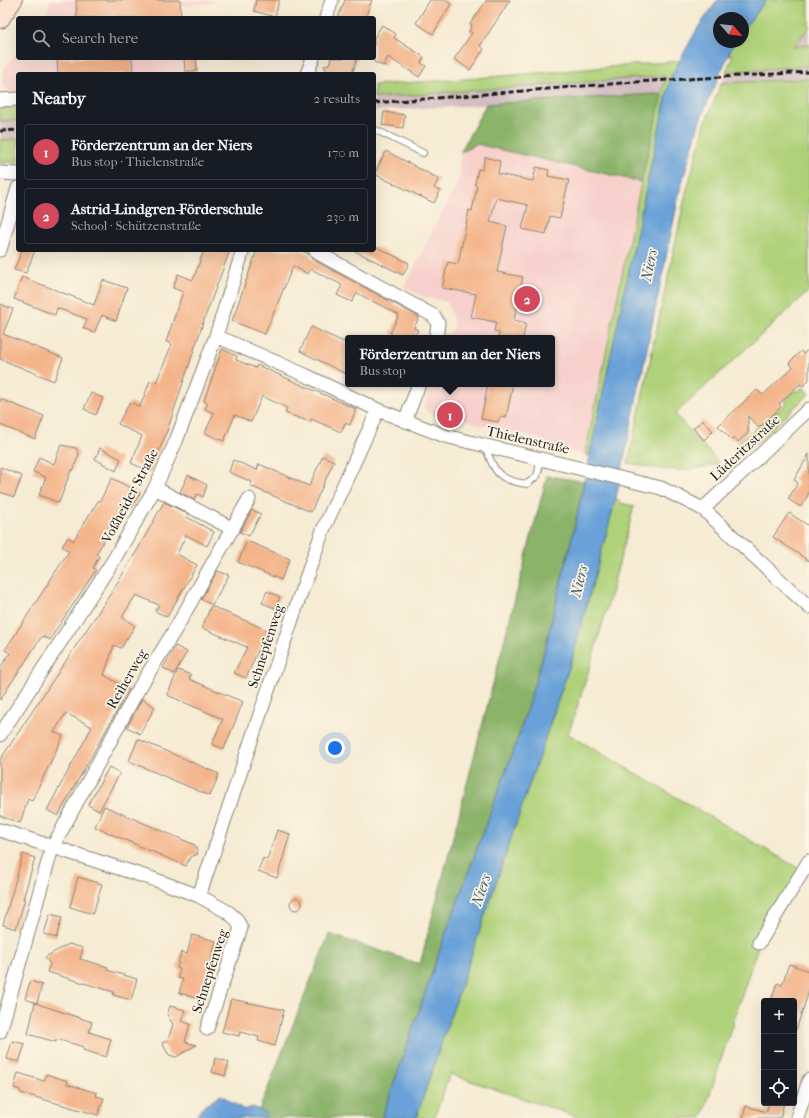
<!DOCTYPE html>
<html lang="en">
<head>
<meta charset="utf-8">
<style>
	:root { --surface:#171b24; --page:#242831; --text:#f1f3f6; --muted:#9ea1a6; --line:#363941; --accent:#d1495b }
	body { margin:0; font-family:"IM FELL French Canon",serif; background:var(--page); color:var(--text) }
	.controls { position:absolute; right:12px; bottom:12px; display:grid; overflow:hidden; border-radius:4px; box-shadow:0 4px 16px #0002 }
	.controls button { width:36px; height:36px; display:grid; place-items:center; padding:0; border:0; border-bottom:1px solid var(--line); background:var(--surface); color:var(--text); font:20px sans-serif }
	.compass { position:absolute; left:713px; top:12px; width:36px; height:36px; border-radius:50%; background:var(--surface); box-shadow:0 4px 16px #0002; rotate:117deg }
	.you { position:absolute; left:335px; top:748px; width:14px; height:14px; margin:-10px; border:3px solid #fff; border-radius:50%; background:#1a73e8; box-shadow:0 0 0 6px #1a73e833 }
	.badge { display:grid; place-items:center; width:26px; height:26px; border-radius:50%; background:var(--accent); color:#fff; font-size:13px; font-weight:700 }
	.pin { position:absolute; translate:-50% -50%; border:2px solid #fff; box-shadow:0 1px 4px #0006 }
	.popup { position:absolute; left:345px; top:335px; width:210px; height:52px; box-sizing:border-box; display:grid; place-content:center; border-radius:4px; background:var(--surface); filter:drop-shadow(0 1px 3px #0005); font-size:13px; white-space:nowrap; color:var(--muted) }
	.popup b { font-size:15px; color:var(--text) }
	.popup::after { content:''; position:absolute; left:50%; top:100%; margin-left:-8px; border:8px solid transparent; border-top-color:var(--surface) }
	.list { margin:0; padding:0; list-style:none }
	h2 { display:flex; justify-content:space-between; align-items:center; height:52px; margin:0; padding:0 16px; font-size:17px }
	h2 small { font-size:13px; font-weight:400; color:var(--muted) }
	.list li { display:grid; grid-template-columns:26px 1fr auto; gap:12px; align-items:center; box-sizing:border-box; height:56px; margin:0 8px 8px; padding:0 8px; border:1px solid var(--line); border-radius:4px }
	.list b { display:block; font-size:15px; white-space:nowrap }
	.list p { margin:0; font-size:13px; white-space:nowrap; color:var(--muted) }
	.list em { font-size:13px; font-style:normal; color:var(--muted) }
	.icon { flex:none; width:22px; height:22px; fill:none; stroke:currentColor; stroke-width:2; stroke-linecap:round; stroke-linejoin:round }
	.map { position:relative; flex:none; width:809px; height:1118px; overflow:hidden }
	.search { position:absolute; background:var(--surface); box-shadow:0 4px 16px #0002; left:16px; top:16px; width:360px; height:44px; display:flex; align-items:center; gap:10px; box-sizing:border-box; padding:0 14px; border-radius:4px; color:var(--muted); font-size:15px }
	.panel { position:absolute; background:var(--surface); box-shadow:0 4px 16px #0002; left:16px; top:72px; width:360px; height:180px; border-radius:4px }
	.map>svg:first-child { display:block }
</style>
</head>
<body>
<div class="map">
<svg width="809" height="1118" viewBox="0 0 809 1118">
	<rect width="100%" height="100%" fill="#fcf5e5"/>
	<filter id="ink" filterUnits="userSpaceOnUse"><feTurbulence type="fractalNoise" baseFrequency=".025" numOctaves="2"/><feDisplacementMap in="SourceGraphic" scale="8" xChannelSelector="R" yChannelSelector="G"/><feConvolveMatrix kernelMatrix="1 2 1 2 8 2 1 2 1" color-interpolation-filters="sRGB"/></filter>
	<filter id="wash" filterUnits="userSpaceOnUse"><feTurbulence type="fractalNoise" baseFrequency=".012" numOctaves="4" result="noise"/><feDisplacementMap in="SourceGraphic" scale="16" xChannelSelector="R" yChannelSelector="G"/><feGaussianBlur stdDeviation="0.9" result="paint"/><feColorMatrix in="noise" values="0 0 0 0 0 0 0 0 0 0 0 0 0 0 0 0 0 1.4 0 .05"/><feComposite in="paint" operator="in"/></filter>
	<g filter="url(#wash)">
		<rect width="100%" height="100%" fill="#f6ebd3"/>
		<g fill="#f7d0cc">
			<path d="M51 0H216L215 3 181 6V18H44Z"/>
			<path d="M18 51V58H184L185 74H18V93L13 94 2 85 3 70Z"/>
			<path d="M476 144 641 182 585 455 547 447 538 438 480 425 461 418V415L450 410 447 414 435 415 427 413 424 406 432 384H552V338H449L454 325 448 302 424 297 404 287 459 179 460 153Z"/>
		</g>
		<g fill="#d2bec3">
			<path d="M809 28V45L792 47Z"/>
			<path d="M809 66V79L721 83 726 72Z"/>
			<path d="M666 76 662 95 374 111V98Z"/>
			<path d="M18 120V139L0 140V121Z"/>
		</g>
		<g fill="#afd179" stroke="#66764a">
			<path d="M766 0H809V28L793 47 809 45V66L726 72 733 55H728L734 42H743V30Z"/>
			<path d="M680 61 671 76 652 160 590 455H585L648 149 666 76 374 98V85L477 78Z"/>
			<path d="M809 79V291L675 414 719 463C688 474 659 470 628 463L686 193 705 124 721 83Z"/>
			<path d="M18 107V120L0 121V108Z"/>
			<path d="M18 139V162L0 163V140Z"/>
			<path d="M803 387 809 394 765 435 759 428 764 423 762 420 774 409 777 412 787 402 785 400 795 390 797 392Z"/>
			<path d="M756 427 764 437 738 456 735 446 745 437H748Z"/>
			<path d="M616 498 620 503 634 506C614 583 594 659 568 734L803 871 759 943 702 1118H581L450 1074 434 1118H416L572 659Z"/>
		</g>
		<g fill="#8bb369" stroke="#546842">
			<path d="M655 94 662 95 641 182 476 144 460 153 486 104Z"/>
			<path d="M547 476 584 481 575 525 543 656 519 735 444 938 382 1118H256L329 934 420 964Z"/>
		</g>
		<g fill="#69a1d8" stroke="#425e7a">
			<path d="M718 0H766L743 30V18H719V42H734L700 120 680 190 616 498 572 659 416 1118H382L444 938 519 735 543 656 575 525 652 160 671 76 699 26Z"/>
			<path d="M221 1095 244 1110 253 1107 265 1113 267 1118H196L201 1108Z"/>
		</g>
		<g id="blocks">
			<g fill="#f4b48a">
				<path d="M76 0H180L181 18H77Z"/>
				<path d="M256 0H279L275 17 254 11Z"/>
				<path d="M345 0H372L365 18H338Z"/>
				<path d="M430 0H445L451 4 433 34 416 23Z"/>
				<path d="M487 0H510L480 46 484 49 470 70 454 59 472 33 469 31 472 25 470 24Z"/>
				<path d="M382 25 396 34 394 38 424 57 421 63 426 66 419 77 388 57 384 66 374 62V38Z"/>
				<path d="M57 58H132L133 74H58Z"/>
				<path d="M184 58H196L197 71H185Z"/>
				<path d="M331 58H357L352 74H328L324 66 329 64Z"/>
				<path d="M384 112 405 115 403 128 382 125Z"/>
				<path d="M386 151 439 179 434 188 440 191 434 203 374 174Z"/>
				<path d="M485 157 500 161 498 174 533 181 536 167 549 170 548 176 569 180 560 218 550 216 546 234 522 229 528 205 496 198 490 222 507 226 497 272 523 277 514 320 526 323 523 338H498L499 332 494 331 496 322 471 317 476 294 442 288 448 262 458 264 469 210 472 211 477 186 475 185 478 169 482 170Z"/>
				<path d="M374 246 409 263 403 275 353 250H374Z"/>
				<path d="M22 250H35L26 273 14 270Z"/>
				<path d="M204 250H230L205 317 167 431 151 472 131 463 142 436 118 424 130 402 140 407 150 381 156 383 172 344 166 342 183 292 173 288 178 274 193 280Z"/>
				<path d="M257 250H300L309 254 312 259 419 317 414 328 418 330 414 338H390L392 334 390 333 399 315 357 293 352 302 337 295 342 285 311 269 308 274 293 266 265 334 232 321Z"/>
				<path d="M22 277 94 305 103 280 127 288 116 321 102 315 94 333 83 328 87 319 57 308 55 315 14 299Z"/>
				<path d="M0 304 13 309 3 334 63 358 54 381 0 359Z"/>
				<path d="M311 327 348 344V375L300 351Z"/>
				<path d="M222 349 237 356 236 360 256 368 257 365 356 409 350 425 345 423 341 432 311 419 310 422 285 413 287 408 262 396 251 422 235 415 224 441 205 433 214 413 205 409 208 403 204 401Z"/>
				<path d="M809 349V380L803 386 800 384 779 404 781 407 759 428 748 416V433L738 442 734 438 732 440 718 426 757 390 763 395 793 367 789 363 801 351 803 354Z"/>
				<path d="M488 384H513L506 418 500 417 498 422 481 419Z"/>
				<path d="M91 393 103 398 96 415 84 409Z"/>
				<path d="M0 399 44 416 35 439 0 425Z"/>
				<path d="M703 420 713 431 704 440 693 428Z"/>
				<path d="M61 445 76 448 79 454 73 471 71 470 59 503 39 495 46 477 33 472 39 457 54 464Z"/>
				<path d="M100 448 121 459 116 471 95 459Z"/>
				<path d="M809 454V493L801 507 788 499 798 483 794 480Z"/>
				<path d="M323 456 334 461 311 512 250 486 252 482 229 472 233 460 257 470 259 464 309 486Z"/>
				<path d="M0 467 22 476 14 497 0 492Z"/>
				<path d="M188 475 207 485 203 497 197 494 194 500 180 492Z"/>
				<path d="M112 478 140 493 132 508 126 504 96 554 99 556 93 568 96 570 56 630 50 640 42 636 0 700V668L10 653 5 650 69 551 62 547 68 537 73 541 98 501H100Z"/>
				<path d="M164 502 188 514 187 517 214 532 207 546 186 535 177 554 197 565 167 617 155 611 159 605 136 595 122 617 135 626 121 648 114 645 104 675 128 689V691L58 816 47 810 92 727 66 713 54 732 63 736 32 801 28 799 20 823 0 816V760L111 593 138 549Z"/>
				<path d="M252 510 261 514 249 536 240 532Z"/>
				<path d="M789 513 809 526V561L773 537Z"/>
				<path d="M247 541 290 559 281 580 238 562Z"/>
				<path d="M217 571 229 575 212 605 201 599Z"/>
				<path d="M267 591 280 597 275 608 262 603Z"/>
				<path d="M211 606 267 630 246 678 234 673 247 647 202 628Z"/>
				<path d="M175 646 187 652 174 674 163 668Z"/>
				<path d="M178 670 191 675 189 679 243 702 224 749 212 744 223 719 167 695Z"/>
				<path d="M142 699 155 707 140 734 127 727Z"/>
				<path d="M138 739 219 774 210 796 129 761Z"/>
				<path d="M109 767 120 773 99 811 88 805Z"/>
				<path d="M104 806 195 845 198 854 190 857 186 866 95 827Z"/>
				<path d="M277 830 290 834 277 878 258 871 263 858 267 860Z"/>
				<path d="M23 854 35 858 23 899H25L16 929 3 925Z"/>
				<path d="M78 877 102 884 93 914 70 907Z"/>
				<circle cx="296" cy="904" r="6"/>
				<path d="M50 914 62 917 56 938 44 934Z"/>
				<path d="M192 935 216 941 201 999 179 993 183 979 178 978 180 969 177 968 181 952 187 954Z"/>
				<path d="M69 944 83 948 80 959 108 967 107 970 137 979 131 1000 113 995 114 992 47 972 50 964 45 957Z"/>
				<path d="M789 964 809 971V991L796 1030H794V1001H771L777 983 782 985Z"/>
				<path d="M30 981 42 985 37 1003 25 999Z"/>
				<path d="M231 999 284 1010 275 1046 258 1041 259 1037 240 1032 239 1036 222 1032Z"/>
				<path d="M35 1003 92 1022 89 1032 111 1039 106 1057 83 1050 84 1047 56 1039V1042L28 1034Z"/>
				<path d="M170 1006 185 1010 181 1021 190 1024 185 1042 196 1045 176 1057 169 1055 162 1043 168 1040 173 1024 167 1015Z"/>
				<path d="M12 1041 25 1044 19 1062 7 1059Z"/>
				<path d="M215 1058 229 1062 225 1076 212 1072Z"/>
				<path d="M18 1073 44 1081 46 1074 68 1081 67 1084 97 1093 96 1096 104 1098 98 1115 21 1093 20 1090 14 1088Z"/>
				<path d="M769 1103H784L780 1118H743L746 1106 766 1112Z"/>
			</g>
		</g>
	</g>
	<g filter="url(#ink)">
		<use href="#blocks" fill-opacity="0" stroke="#898478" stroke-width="1"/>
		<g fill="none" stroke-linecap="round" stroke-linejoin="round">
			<g stroke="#898478" stroke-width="8">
				<g id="service">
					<path d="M374 129 423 153"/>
					<path d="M485 446C495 472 497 480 527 484L537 476 541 460"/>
				</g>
			</g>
			<g stroke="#898478" stroke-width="15">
				<g id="minor">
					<path d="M326 18 332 0"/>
					<path d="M307 74 313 58"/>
					<path d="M0 100 18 99"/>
					<path d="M0 173 18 174"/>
					<path d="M0 250 18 188"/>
					<path d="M316 252 434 316 438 323 436 338"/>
					<path d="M216 336 305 375 378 410 445 436 661 488 703 509 809 607"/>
					<path d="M405 421 419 384"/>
					<path d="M155 488 233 529"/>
					<path d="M703 509 809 409"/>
					<path d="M0 735 113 561 155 488 176 441 216 336 243 250"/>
					<path d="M0 830 156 880 199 896 228 912 236 919 241 928 207 1029"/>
					<path d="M199 896 298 601 323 530 378 410"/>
					<path d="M759 943 809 861"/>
					<path d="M0 1032 52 848 135 695 176 628 249 499"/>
					<path d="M797 1118 809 1080"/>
				</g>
			</g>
			<g stroke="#898478" stroke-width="20">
				<path id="secondary" d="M0 19 13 0"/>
			</g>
			<use href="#service" stroke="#fff" stroke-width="6"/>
			<use href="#minor" stroke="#fff" stroke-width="13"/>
			<use href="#secondary" stroke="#fde4d0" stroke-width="18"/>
			<g stroke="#1c1c1c" stroke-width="3" stroke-dasharray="6 3" stroke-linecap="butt">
				<path d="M374 103 634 82 809 72"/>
				<path d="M0 131 18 130"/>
			</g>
		</g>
	</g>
	<g text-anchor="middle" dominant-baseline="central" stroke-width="3.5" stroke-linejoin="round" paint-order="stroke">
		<g font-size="14" fill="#1c1c1c" stroke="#fcf5e5">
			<text transform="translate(528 440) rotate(13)">Thielenstraße</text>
			<text transform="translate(745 448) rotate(-43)">Lüderitzstraße</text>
			<text transform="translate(130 496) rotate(-62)">Voßheider Straße</text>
			<text transform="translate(266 646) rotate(-72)">Schnepfenweg</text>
			<text transform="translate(127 679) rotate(-60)">Reiherweg</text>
			<text transform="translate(210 971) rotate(-72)">Schnepfenweg</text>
		</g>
		<g font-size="15" font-style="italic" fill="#3f5871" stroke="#fcf5e5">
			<text transform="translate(649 265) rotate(-78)">Niers</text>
			<text transform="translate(579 581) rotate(-76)">Niers</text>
			<text transform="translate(481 890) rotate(-71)">Niers</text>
		</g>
	</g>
</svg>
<div class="controls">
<button>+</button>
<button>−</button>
<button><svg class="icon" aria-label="locate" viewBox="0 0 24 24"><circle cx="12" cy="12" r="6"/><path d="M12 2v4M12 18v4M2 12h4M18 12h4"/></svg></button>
</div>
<svg class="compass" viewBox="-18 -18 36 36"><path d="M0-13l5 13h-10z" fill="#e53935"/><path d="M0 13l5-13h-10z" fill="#9ea1a6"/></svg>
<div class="you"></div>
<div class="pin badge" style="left:450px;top:415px">1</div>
<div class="popup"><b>Förderzentrum an der Niers</b>Bus stop</div>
<div class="pin badge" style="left:527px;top:299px">2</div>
<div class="search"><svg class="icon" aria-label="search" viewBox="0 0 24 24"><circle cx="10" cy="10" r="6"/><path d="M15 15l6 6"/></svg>Search here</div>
<section class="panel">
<h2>Nearby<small>2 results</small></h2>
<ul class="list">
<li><span class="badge">1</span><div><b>Förderzentrum an der Niers</b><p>Bus stop · Thielenstraße</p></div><em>170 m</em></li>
<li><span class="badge">2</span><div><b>Astrid-Lindgren-Förderschule</b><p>School · Schützenstraße</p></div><em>230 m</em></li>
</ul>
</section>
</div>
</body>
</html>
